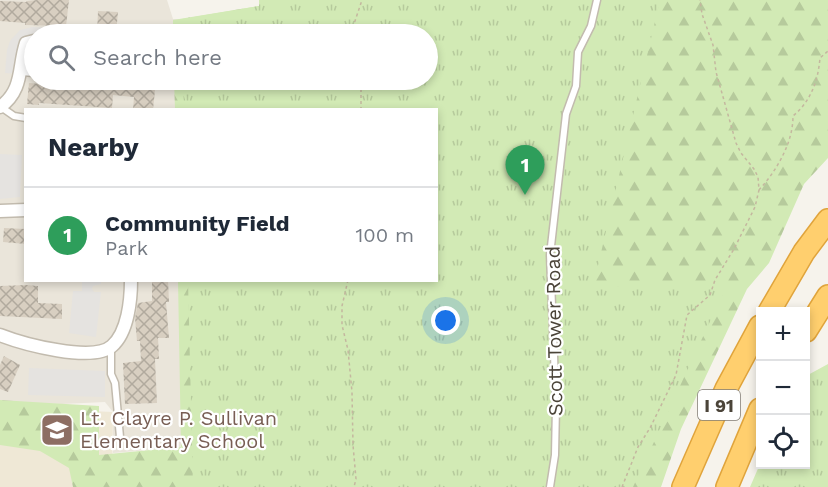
<!DOCTYPE html>
<html lang="en">
<head>
<meta charset="utf-8">
<style>
	:root { --surface:#fff; --page:#f2f2f3; --text:#1f2937; --muted:#747a83; --line:#e0e1e3; --accent:#db2777 }
	body { margin:0; font-family:"Work Sans",sans-serif; background:var(--page); color:var(--text) }
	.controls { position:absolute; right:18px; bottom:18px; display:grid; overflow:hidden; border-radius:0px; box-shadow:0 3px 9px #0003 }
	.controls button { width:54px; height:54px; display:grid; place-items:center; padding:0; border:0; border-bottom:2px solid var(--line); background:var(--surface); color:var(--text); font:30px sans-serif }
	.you { position:absolute; left:446px; top:321px; width:21px; height:21px; margin:-15px; border:4px solid #fff; border-radius:50%; background:#1a73e8; box-shadow:0 0 0 9px #1a73e833 }
	.badge { display:grid; place-items:center; width:39px; height:39px; border-radius:50%; background:var(--accent); color:#fff; font-size:20px; font-weight:700 }
	.pin { position:absolute; translate:-50% -50px; filter:drop-shadow(0 2px 3px #0008) }
	.pin::after { content:''; position:absolute; top:32px; width:21px; height:18px; background:inherit; clip-path:polygon(0 0,100% 0,50% 100%) }
	.list { margin:0; padding:0; list-style:none }
	h2 { display:flex; justify-content:space-between; align-items:center; height:78px; margin:0; padding:0 24px; font-size:26px }
	h2 small { font-size:20px; font-weight:400; color:var(--muted) }
	.list li { display:grid; grid-template-columns:39px 1fr auto; gap:18px; align-items:center; box-sizing:border-box; height:96px; padding:0 24px; border-top:2px solid var(--line) }
	.list b { display:block; font-size:22px; white-space:nowrap }
	.list p { margin:0; font-size:20px; white-space:nowrap; color:var(--muted) }
	.list em { font-size:20px; font-style:normal; color:var(--muted) }
	.icon { flex:none; width:33px; height:33px; fill:none; stroke:currentColor; stroke-width:2; stroke-linecap:round; stroke-linejoin:round }
	.map { position:relative; flex:none; width:828px; height:487px; overflow:hidden }
	.search { position:absolute; background:var(--surface); box-shadow:0 3px 9px #0003; left:24px; top:24px; width:414px; height:66px; display:flex; align-items:center; gap:15px; box-sizing:border-box; padding:0 21px; border-radius:33px; color:var(--muted); font-size:22px }
	.panel { position:absolute; background:var(--surface); box-shadow:0 3px 9px #0003; left:24px; top:108px; width:414px; height:174px; border-radius:0px }
	.map>svg:first-child { display:block }
</style>
</head>
<body>
<div class="map">
<svg width="828" height="487" viewBox="0 0 828 487">
	<defs>
		<pattern id="forest-firs" width="22" height="20" patternUnits="userSpaceOnUse" patternTransform="scale(1.5)"><rect width="22" height="20" fill="#d2eab5"/><path d="M5 1l3.5 6h-7zM16 11l3.5 6h-7z" fill="#b6ca9c"/></pattern>
		<pattern id="park-tufts" width="24" height="20" patternUnits="userSpaceOnUse" patternTransform="scale(1.5)"><rect width="24" height="20" fill="#d2eab5"/><path d="M3 7l-1-3M5 7V3M7 7l1-3M15 17l-1-3M17 17v-4M19 17l1-3" fill="none" stroke="#b6ca9c"/></pattern>
		<pattern id="building-cross-hatch" width="8" height="8" patternUnits="userSpaceOnUse" patternTransform="scale(1.5)"><rect width="8" height="8" fill="#d8cfc1"/><path d="M0 0l8 8M0 8l8-8" fill="none" stroke="#b1aa9e"/></pattern>
	</defs>
	<rect width="100%" height="100%" fill="#f6f3ec"/>
	<path fill="#eae5da" d="M0 0H167L173 19H182V34H34V80H183L184 109 26 110V280L188 281 181 447 113 453V412L105 402 62 404 0 402Z"/>
	<path fill="#efe8d6" d="M0 407 113 412 112 487H0Z"/>
	<path fill="url(#forest-firs)" d="M259 0H828V158L804 184 769 263 747 289 681 429 661 487H73L69 468 40 451 0 445V400L99 406V455L181 447 178 281 436 280V110L175 109 174 80H428V34H173V20L259 6Z"/>
	<g fill="url(#park-tufts)">
		<path d="M259 0H660L593 287 727 285 633 487H193L188 281 436 280V110L184 109 183 80H428V34H182V19L259 6Z"/>
		<path d="M828 364V487H750L760 464H806V376Z"/>
	</g>
	<g fill="#e5e3e0">
		<path d="M32 27 84 29V34H34V75L5 73 7 50 10 41 20 30Z"/>
		<path d="M0 154 22 155 20 197 0 199Z"/>
		<path d="M82 281H101V284L93 286 92 289 94 292H101L96 337 69 333 73 291H82Z"/>
		<path d="M29 368 105 371V397L28 395Z"/>
	</g>
	<g fill="url(#building-cross-hatch)">
		<path d="M37 0H69L66 26 25 25V23L0 21V1L26 2 27 1Z"/>
		<path d="M98 11 118 12 116 34H97Z"/>
		<path d="M90 80H156L153 110H133L134 97 113 95 112 108 39 103V105L27 104 29 83 41 84V86L90 89Z"/>
		<path d="M4 228 26 229V244L3 242Z"/>
		<path d="M152 280H168L169 302H166L169 338H158L159 359H155L157 403 125 404 123 363 141 361 140 341H137L135 318 138 303 152 301Z"/>
		<path d="M26 285 38 286V303L62 304V319L0 316V286Z"/>
		<path d="M4 356 20 365 8 392 0 389V365Z"/>
	</g>
	<g fill="none" stroke-linecap="round" stroke-linejoin="round">
		<g stroke="#c2bbae" stroke-width="9">
			<g id="lane">
				<path d="M1 107 14 116 26 118"/>
				<path d="M111 348V374L115 383 120 437"/>
				<path d="M550 487 555 455 556 406 550 255 566 114 576 86 578 52 591 26 597 0"/>
			</g>
		</g>
		<g stroke="#c2bbae" stroke-width="15">
			<g id="street">
				<path d="M22 69 34 70"/>
				<path d="M0 107C24 90 18 66 26 43L34 41"/>
				<path d="M0 211 26 210"/>
				<path d="M0 335C23 344 93 363 112 346 128 332 131 300 131 280"/>
			</g>
		</g>
		<g stroke="#e0a43c" stroke-width="24">
			<g id="highway">
				<path d="M769 312 804 252 828 220"/>
				<path d="M806 331 828 296"/>
				<path d="M683 487 726 389 760 326"/>
				<path d="M727 487 760 409"/>
			</g>
		</g>
		<g stroke="#c4b79f" stroke-width="1.5" stroke-dasharray="3 3" stroke-linecap="butt">
			<path d="M354 34V24L362 0"/>
			<path d="M361 110V80"/>
			<path d="M759 190C777 170 793 143 793 116 811 101 818 81 820 58L828 51"/>
			<path d="M348 280 342 306V325L348 350 352 392 353 445 356 479 354 487"/>
			<path d="M622 487 638 447 650 428 676 375 687 315 710 295 715 280 734 249 755 207 759 190 758 177 754 169 741 153 736 143 716 72 713 45 702 14 700 0"/>
		</g>
		<use href="#lane" stroke="#fff" stroke-width="6"/>
		<use href="#street" stroke="#fff" stroke-width="12"/>
		<use href="#highway" stroke="#ffcf6e" stroke-width="21"/>
	</g>
	<defs>
		<g id="school-square" transform="scale(1.725)"><rect x="-9" y="-9" width="18" height="18" rx="4" fill="#8d6e63" stroke="#fff"/><path d="M0-5L7-2L0 1L-7-2ZM-4 1L0 2.5L4 1V4Q0 6-4 4Z" fill="#fff"/></g>
	</defs>
	<g fill-rule="evenodd">
		<use href="#school-square" x="57" y="430"/>
	</g>
	<g text-anchor="middle" dominant-baseline="central" stroke-width="4.5" stroke-linejoin="round" paint-order="stroke">
		<rect fill="#fff" stroke="#817c74" stroke-width="1.5" x="698" y="390" width="42" height="30" rx="4.5"/>
		<g font-size="18" font-weight="bold" fill="#4b4439">
			<text x="719" y="405">I 91</text>
		</g>
		<g font-size="20" fill="#4b4439" stroke="#fff">
			<text transform="translate(554 331) rotate(-91)">Scott Tower Road</text>
		</g>
		<g font-size="20" fill="#785e54" stroke="#fff" text-anchor="start">
			<text x="80" y="418">Lt. Clayre P. Sullivan<tspan x="80" dy="23">Elementary School</tspan></text>
		</g>
	</g>
</svg>
<div class="controls">
<button>+</button>
<button>−</button>
<button><svg class="icon" aria-label="locate" viewBox="0 0 24 24"><circle cx="12" cy="12" r="6"/><path d="M12 2v4M12 18v4M2 12h4M18 12h4"/></svg></button>
</div>
<div class="you"></div>
<div class="pin badge" style="left:525px;top:195px;background:#2e9e5b">1</div>
<div class="search"><svg class="icon" aria-label="search" viewBox="0 0 24 24"><circle cx="10" cy="10" r="6"/><path d="M15 15l6 6"/></svg>Search here</div>
<section class="panel">
<h2>Nearby<small></small></h2>
<ul class="list">
<li><span class="badge" style="background:#2e9e5b">1</span><div><b>Community Field</b><p>Park</p></div><em>100 m</em></li>
</ul>
</section>
</div>
</body>
</html>
